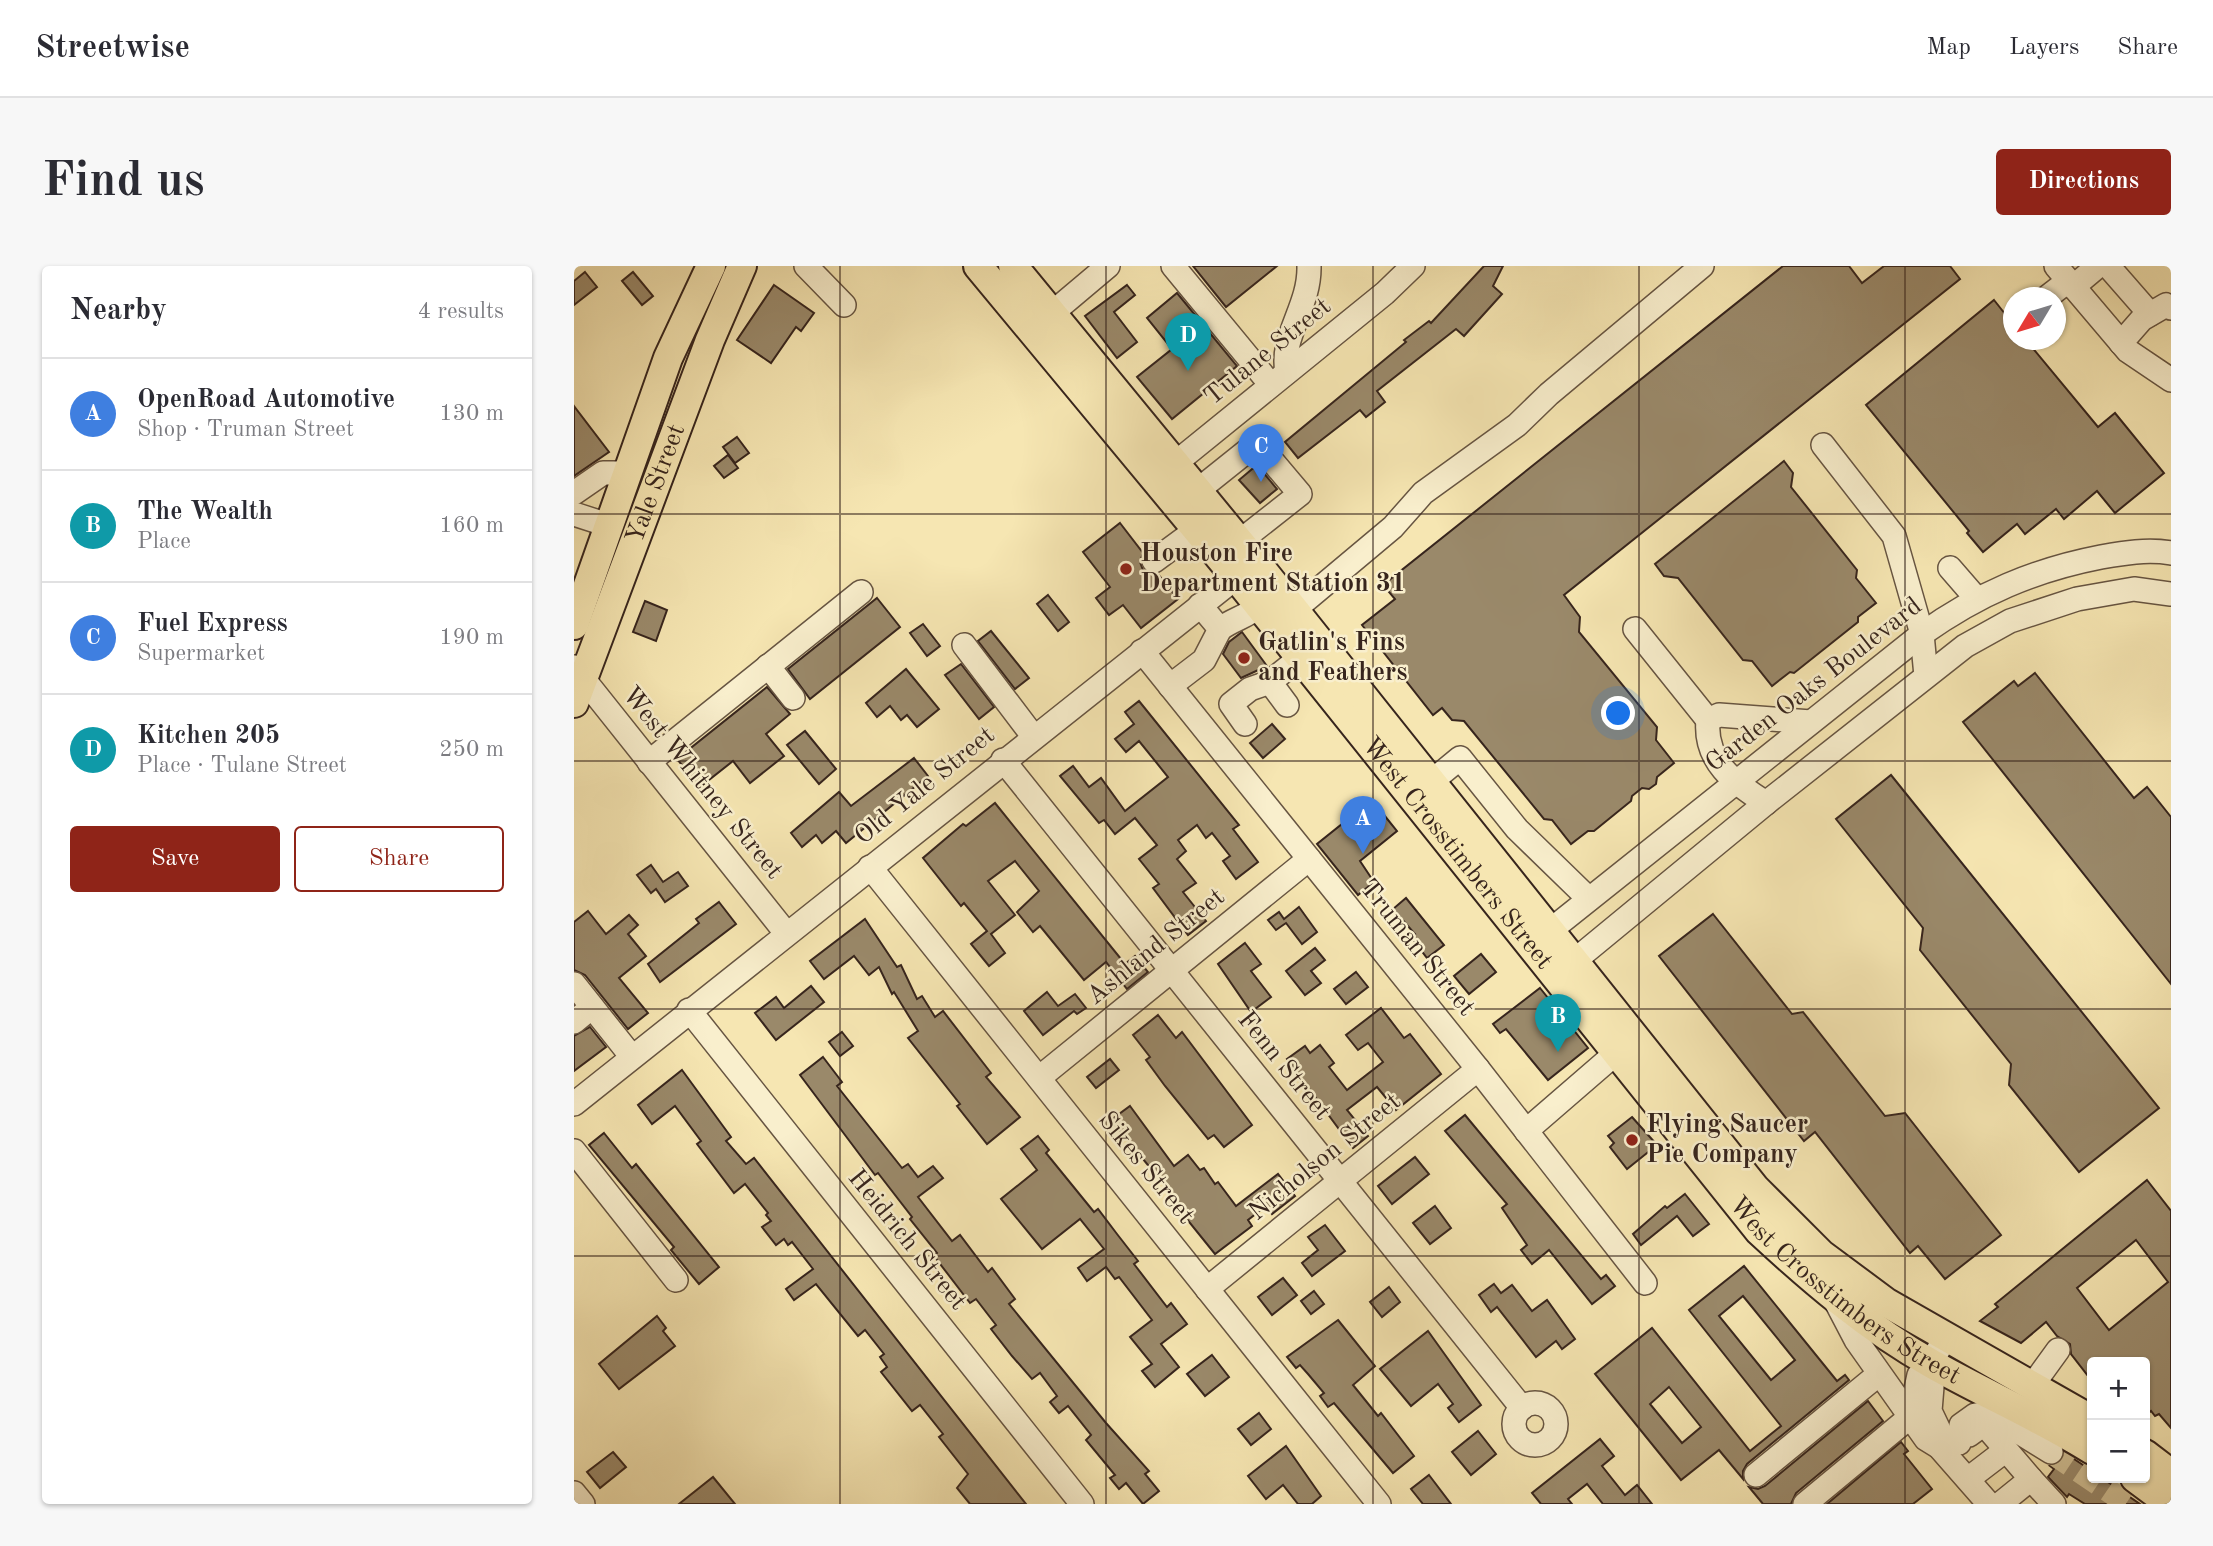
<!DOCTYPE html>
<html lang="en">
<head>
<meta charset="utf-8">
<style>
	:root { --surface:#fff; --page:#f7f7f7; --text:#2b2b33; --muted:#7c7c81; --line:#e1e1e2; --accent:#8f2418 }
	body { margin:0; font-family:"Old Standard TT",serif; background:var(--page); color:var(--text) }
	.controls { position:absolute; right:21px; bottom:21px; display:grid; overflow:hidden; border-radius:7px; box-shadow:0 2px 5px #0004 }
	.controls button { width:63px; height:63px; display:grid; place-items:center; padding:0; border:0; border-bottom:2px solid var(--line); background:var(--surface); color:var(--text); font:35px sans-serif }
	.compass { position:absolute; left:1429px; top:21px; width:63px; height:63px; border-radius:50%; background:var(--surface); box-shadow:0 2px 5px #0004; rotate:232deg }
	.you { position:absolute; left:1045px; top:448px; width:24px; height:24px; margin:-18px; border:5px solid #fff; border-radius:50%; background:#1a73e8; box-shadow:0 0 0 10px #1a73e833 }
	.badge { display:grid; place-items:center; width:46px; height:46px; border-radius:50%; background:var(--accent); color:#fff; font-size:23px; font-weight:700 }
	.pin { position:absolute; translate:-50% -58px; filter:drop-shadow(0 2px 4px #0008) }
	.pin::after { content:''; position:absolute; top:37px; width:24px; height:21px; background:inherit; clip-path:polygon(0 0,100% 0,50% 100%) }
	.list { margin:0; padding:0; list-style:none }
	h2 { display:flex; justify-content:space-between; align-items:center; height:91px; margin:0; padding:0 28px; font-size:30px }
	h2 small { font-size:23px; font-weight:400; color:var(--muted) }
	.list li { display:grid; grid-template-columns:46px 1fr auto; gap:21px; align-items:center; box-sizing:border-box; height:112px; padding:0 28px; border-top:2px solid var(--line) }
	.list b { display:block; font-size:26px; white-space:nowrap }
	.list p { margin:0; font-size:23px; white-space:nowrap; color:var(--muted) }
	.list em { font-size:23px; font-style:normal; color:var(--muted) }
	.actions { display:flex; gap:14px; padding:21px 28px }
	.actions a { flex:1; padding:16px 0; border:2px solid var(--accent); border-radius:7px; text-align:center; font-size:24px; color:var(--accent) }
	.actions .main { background:var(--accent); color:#fff }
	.map { position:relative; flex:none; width:1597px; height:1238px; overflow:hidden; border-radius:7px }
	header { display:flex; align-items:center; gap:42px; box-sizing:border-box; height:98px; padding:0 35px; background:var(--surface); border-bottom:2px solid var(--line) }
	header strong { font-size:33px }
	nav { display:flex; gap:38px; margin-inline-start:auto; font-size:24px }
	.intro { display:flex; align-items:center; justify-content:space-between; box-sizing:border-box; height:168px; padding:0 42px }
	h1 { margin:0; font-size:49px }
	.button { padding:18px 32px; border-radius:7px; background:var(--accent); color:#fff; font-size:24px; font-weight:700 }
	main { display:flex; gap:42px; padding:0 42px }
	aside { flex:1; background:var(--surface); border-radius:7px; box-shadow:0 2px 5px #0004 }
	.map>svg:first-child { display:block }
</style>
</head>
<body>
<header>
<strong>Streetwise</strong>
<nav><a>Map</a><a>Layers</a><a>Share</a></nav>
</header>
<div class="intro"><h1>Find us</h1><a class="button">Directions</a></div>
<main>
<aside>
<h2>Nearby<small>4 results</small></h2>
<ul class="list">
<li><span class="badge" style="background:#3f7fe0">A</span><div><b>OpenRoad Automotive</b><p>Shop · Truman Street</p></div><em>130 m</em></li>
<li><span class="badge" style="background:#0f9aa8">B</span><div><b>The Wealth</b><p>Place</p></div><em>160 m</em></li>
<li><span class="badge" style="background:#3f7fe0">C</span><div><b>Fuel Express</b><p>Supermarket</p></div><em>190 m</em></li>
<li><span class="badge" style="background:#0f9aa8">D</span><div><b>Kitchen 205</b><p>Place · Tulane Street</p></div><em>250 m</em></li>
</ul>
<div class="actions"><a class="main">Save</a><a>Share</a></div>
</aside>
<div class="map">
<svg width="1597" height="1238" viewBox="0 0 1597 1238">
	<rect width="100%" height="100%" fill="#f6e6b2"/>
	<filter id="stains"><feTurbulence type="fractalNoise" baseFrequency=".00286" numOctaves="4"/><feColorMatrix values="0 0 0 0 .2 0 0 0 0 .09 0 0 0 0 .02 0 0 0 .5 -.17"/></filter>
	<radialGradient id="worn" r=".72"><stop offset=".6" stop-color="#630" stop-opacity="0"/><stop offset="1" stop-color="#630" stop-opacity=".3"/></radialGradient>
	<g fill="#9a896a" stroke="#37251d" stroke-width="2" fill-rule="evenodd">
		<path d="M619 0H703L652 41Z"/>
		<path d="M910 0H929L919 20 928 28 890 70 882 63 803 125 811 136 792 151 786 144 724 192 711 176 832 76 830 74 855 55 857 57Z"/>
		<path d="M1209 0H1275L1288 17 1310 0H1376L1386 13 990 329 1006 351 1005 366 1083 461 1082 474 1100 497 1083 511 1082 518 1075 523 1068 522 1058 530 1057 535 1020 565H1014L997 578 978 554 970 553 890 455 878 454 868 442 859 449 788 359 821 333 809 319Z"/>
		<path d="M11 6 23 21 0 39V15Z"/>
		<path d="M59 6 79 30 68 39 48 15Z"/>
		<path d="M200 19 240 47 227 65 222 61 197 97 163 74Z"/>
		<path d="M553 19 561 29 540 46 563 76 543 92 511 50Z"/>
		<path d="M603 27 663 100 598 153 563 111 598 83 573 52Z"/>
		<path d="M1420 34 1439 58V74H1452L1524 161 1541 147 1590 207 1541 247 1523 225 1490 253 1482 243 1451 268 1443 258 1409 286 1393 267 1395 265 1292 139Z"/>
		<path d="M0 140 35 186 0 210Z"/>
		<path d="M163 171 175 187 161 197 149 181Z"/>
		<path d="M154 189 164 202 150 212 140 200Z"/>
		<path d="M1210 195 1219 207 1217 221 1283 304 1282 312 1302 337 1284 351V356L1220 407 1216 406 1198 420 1178 395 1169 394 1104 312 1090 310 1081 298Z"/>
		<path d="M683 199 703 223 686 237 665 214Z"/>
		<path d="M546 257 569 287 566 296 569 304 575 308H584L604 333 567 362 549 339 535 349 522 332 536 321 509 286Z"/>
		<path d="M474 329 495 356 484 365 463 338Z"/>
		<path d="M303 332 326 361 236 433 214 403Z"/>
		<path d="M71 335 93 344 82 375 59 366Z"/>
		<path d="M349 358 366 380 353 390 336 367Z"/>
		<path d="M417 365 455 412 441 423 404 375Z"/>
		<path d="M668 366 693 400 667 412 649 388 655 376Z"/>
		<path d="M387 398 420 441 405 453 371 409Z"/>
		<path d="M332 403 365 443 343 461 333 449 327 454 316 440 303 451 292 437Z"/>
		<path d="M1461 407 1560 532 1573 521 1597 551V718L1389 456 1440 415 1444 420Z"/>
		<path d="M193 421 216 448 192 468 210 490 176 517 159 495 126 521 103 493Z"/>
		<path d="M565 435 665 559 659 563 684 596 662 613 649 595 656 590 638 567 632 572 623 559 604 574 612 585 603 593 622 617 609 626 632 655 614 669 579 622 585 618 565 593 583 579 561 552 541 568 530 554 525 557 486 510 499 500 515 521 527 512 551 545 594 511 565 475 552 486 541 473 560 458 551 446Z"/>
		<path d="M698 458 711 473 689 492 676 477Z"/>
		<path d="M231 465 262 503 245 518 213 479Z"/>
		<path d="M340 492 354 510 272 577 262 565 248 577 242 569 228 581 217 567 265 526 277 540Z"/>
		<path d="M1317 509 1585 842 1505 906 1435 819 1437 798 1346 684 1349 662 1262 553Z"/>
		<path d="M798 534 823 565 786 595 800 616 784 629 743 578Z"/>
		<path d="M421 537 551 698 561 690 574 706 553 723 532 696 510 714 466 660 459 666 443 646 465 625 441 595 414 615 441 649 417 668 431 687 415 700 397 678 413 665 390 637 387 640 349 592 389 558 392 560Z"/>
		<path d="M77 599 89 616 104 606 114 620 91 636 82 623 77 627 63 609Z"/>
		<path d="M832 632 870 679 853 692 837 671 841 668 819 643Z"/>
		<path d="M145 636 162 658 86 716 74 698 125 657 122 653Z"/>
		<path d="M725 641 743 666 728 678 712 657 702 664 694 654 705 646 710 653Z"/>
		<path d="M14 645 32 668 55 649 64 659 54 668 72 690 45 712 74 747 54 763 11 709 0 704V656Z"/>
		<path d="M1139 648 1218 748 1229 746 1311 850 1331 847 1427 969 1371 1013 1344 980 1336 987 1241 866 1230 875 1085 690Z"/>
		<path d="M291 653 323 701 327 699 343 733 348 730 361 751 369 745 417 807 412 811 446 851 413 878 383 840 386 838 334 772 344 765 320 726 318 728 305 701 295 709 280 690 250 713 236 695Z"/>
		<path d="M671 677 687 698 677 705 697 731 677 746 644 698Z"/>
		<path d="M741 682 751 694 737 705 747 717 731 729 712 705Z"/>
		<path d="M907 688 922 706 895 728 880 710Z"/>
		<path d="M782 706 794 721 772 738 760 723Z"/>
		<path d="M237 720 250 736 202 774 181 747 202 731 210 742Z"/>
		<path d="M966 722 1014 782 974 814 932 763 926 767 919 758Z"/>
		<path d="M473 726 484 740 501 728 512 742 503 748 500 745 469 769 450 745Z"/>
		<path d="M807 742 830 772 836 768 867 808 822 844 803 821 773 844 794 870 779 882 713 793 731 780 736 787 746 779 760 797 755 801 773 824 809 796 794 777 784 784 772 769Z"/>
		<path d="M584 749 602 772 608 766 678 859 650 881 640 869 634 873 591 820 572 794 576 791 559 769Z"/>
		<path d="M16 761 32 781 0 805V770Z"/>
		<path d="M268 766 279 780 266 790 255 776Z"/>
		<path d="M249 791 268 816 263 820 328 902 334 898 344 911 359 900 369 912 344 931 378 975 386 969 414 1006 418 1002 441 1033 435 1038 532 1157 575 1205 571 1208 585 1225 569 1238 552 1217 545 1223 536 1212 541 1209 512 1174 517 1169 494 1140 485 1147 476 1136 483 1130 466 1107 458 1113 438 1090 417 1063 422 1059 402 1033 396 1037 360 990 363 987 336 953 338 951 304 907 301 909 226 809Z"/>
		<path d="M536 793 545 804 522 822 513 811Z"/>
		<path d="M108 804 157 871 152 875 172 898 180 892 452 1238H396L383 1222 394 1208 365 1171 369 1168 346 1139 338 1145 307 1106 313 1101 306 1091 310 1088 291 1064 284 1070 242 1018 220 1034 212 1023 239 1003 218 976 214 979 210 973 202 979 188 961 197 955 192 949 194 947 171 918 160 927 123 878 127 875 101 840 78 858 64 839Z"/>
		<path d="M556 840 600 900 614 889 626 904 630 902 641 918 644 916 662 940 704 908 721 930 698 948 692 940 674 954 678 960 641 988 603 941 594 927 596 926 537 854Z"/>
		<path d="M891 849 1027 1013 1032 1009 1041 1020 1018 1038 975 984 958 998 947 984 953 979 928 942 933 938 871 865Z"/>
		<path d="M1058 851 1083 879 1053 903 1036 881 1040 877 1034 870Z"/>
		<path d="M30 867 58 902 62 898 145 1001 125 1018 97 984 100 981 15 879Z"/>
		<path d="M464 870 475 884 472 887 520 946 524 943 543 968 564 995 560 998 593 1041 597 1037 613 1058 587 1078 605 1101 581 1121 568 1105 578 1098 556 1071 578 1054 545 1011 541 1013 532 1001 513 1015 504 1002 530 983 506 953 468 983 427 933 463 904 447 883Z"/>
		<path d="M841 891 855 908 818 938 804 920Z"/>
		<path d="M1573 914 1597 945V1162L1585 1148 1581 1150 1577 1145 1571 1150V1096H1518V1115L1497 1088 1496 1078 1483 1070 1472 1056 1447 1077 1406 1055 1424 1041 1421 1038ZM1562 974 1594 1016 1535 1064 1503 1022Z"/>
		<path d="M1111 928 1135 958 1119 970 1103 950 1067 979 1059 968 1091 940 1093 942Z"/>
		<path d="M861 940 877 962 856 978 839 957Z"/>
		<path d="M751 959 771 985 738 1010 728 997 744 984 734 971Z"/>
		<path d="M1170 1000 1263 1115 1271 1109 1275 1114 1173 1198 1169 1205V1213L1145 1184 1107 1214 1021 1108 1078 1062 1176 1185 1207 1160 1115 1044ZM1169 1030 1221 1094 1197 1114 1145 1050ZM1095 1121 1127 1161 1108 1177 1076 1138Z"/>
		<path d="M709 1012 723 1029 698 1049 684 1031Z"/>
		<path d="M920 1018 927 1027 938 1019 958 1045 973 1034 1001 1073 988 1083 982 1075 962 1091 923 1041 917 1046 905 1029Z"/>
		<path d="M815 1021 826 1036 808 1051 796 1036Z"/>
		<path d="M740 1025 750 1038 737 1048 727 1035Z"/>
		<path d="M83 1050 92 1062 89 1065 101 1080 45 1123 25 1098Z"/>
		<path d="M764 1054 801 1100 779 1119 804 1150 807 1147 840 1190 819 1207 760 1137 754 1141 746 1130 750 1127 734 1108 726 1099 722 1102 713 1091Z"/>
		<path d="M854 1065 907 1139 885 1156 874 1142 879 1138 864 1118 837 1140 806 1103Z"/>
		<path d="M638 1089 655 1111 631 1130 613 1108Z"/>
		<path d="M1294 1135 1309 1155 1222 1227 1217 1238H1189L1175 1221 1184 1223 1191 1220Z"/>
		<path d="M685 1147 697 1163 677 1179 664 1163Z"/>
		<path d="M904 1165 922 1188 897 1209 878 1186Z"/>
		<path d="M1026 1173 1040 1190 1028 1200 1051 1229 1063 1219 1078 1238H1029L1013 1218 994 1233 998 1238H967L958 1227Z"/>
		<path d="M1327 1176 1334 1185 1330 1188 1358 1223 1339 1238H1253Z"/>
		<path d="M712 1180 747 1230 738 1238H724L709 1219 692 1233 674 1210Z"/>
		<path d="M39 1186 52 1201 26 1222 13 1206Z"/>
		<path d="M1491 1187 1518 1205V1212H1528L1566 1238H1511L1495 1228 1493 1231 1474 1211 1480 1203 1476 1200 1484 1198Z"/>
		<path d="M855 1209 877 1238H849L837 1223Z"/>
		<path d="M139 1211 161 1238H105Z"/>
	</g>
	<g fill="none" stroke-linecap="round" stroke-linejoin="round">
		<path stroke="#d0bf94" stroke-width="23" stroke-dasharray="23 11" stroke-linecap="butt" d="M1477 1186 1554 1238"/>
		<g stroke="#675542" stroke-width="26">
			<g id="minor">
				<path d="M232 0 270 39"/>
				<path d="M599 0 697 119"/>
				<path d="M1482 0 1554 85 1597 114"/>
				<path d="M1534 0 1576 48"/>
				<path d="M1499 21 1524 0"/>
				<path d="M1472 32 1494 15"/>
				<path d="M477 48 534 0"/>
				<path d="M1547 77 1568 53 1592 39 1597 42"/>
				<path d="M713 106C706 70 736 41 735 0"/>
				<path d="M1249 179 1320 270 1348 368 1352 410"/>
				<path d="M588 208 811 27 839 0"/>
				<path d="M623 225 683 177 726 228 665 276"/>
				<path d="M0 227 29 207H52"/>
				<path d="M0 248 34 259"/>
				<path d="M580 295 637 253"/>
				<path d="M1376 302 1402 332"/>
				<path d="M720 344 819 261 849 227 943 159 975 128 1128 0"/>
				<path d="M646 363C659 353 673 351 685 340"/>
				<path d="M1061 363 1134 454"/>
				<path d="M390 379 459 470"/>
				<path d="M568 385 904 803 1071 1017"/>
				<path d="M194 400 219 432"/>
				<path d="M0 401 212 667"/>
				<path d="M596 420 630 394 646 363 626 339"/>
				<path d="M713 439 696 416 726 392"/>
				<path d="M671 458 657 438 676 423 696 416"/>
				<path d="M429 494 948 1142"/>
				<path d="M75 496 287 326"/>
				<path d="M857 516 886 492 943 563 1015 633"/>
				<path d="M1192 537C1160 517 1130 495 1134 454L1145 449 1237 456"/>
				<path d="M296 601 805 1238"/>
				<path d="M963 675 1348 368C1404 328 1460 304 1527 291 1550 287 1573 283 1597 287"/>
				<path d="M988 705 1192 537 1391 380 1436 355 1503 333 1560 323 1597 328"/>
				<path d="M0 718 58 791"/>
				<path d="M115 744 508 1238"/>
				<path d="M0 756 18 741"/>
				<path d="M465 812 735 593"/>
				<path d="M0 838 674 302"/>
				<path d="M952 865 1041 788"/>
				<path d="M0 885 102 1014"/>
				<path d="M633 1023 904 803"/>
				<path d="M1260 1032 1282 1074 1352 1173 1365 1181 1415 1238"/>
				<path d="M1359 1108 1356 1145 1366 1166 1365 1181"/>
				<path d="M1458 1120 1484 1084"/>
				<circle cx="961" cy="1158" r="21"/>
				<path d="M1336 1151 1345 1109 1357 1098 1371 1071"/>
				<path d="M1395 1169 1410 1158 1457 1213"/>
				<path d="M1385 1177 1387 1159 1401 1149 1414 1147 1477 1186"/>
				<path d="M1182 1209 1305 1108"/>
				<path d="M1394 1213 1432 1184"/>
				<path d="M0 1227 9 1238"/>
				<path d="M1231 1238 1336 1151"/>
				<path d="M1426 1238 1457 1213 1480 1238"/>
			</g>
		</g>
		<g stroke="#37251d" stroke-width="32">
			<g id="major">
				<path id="s1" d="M404 0 662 311 1185 965C1239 1015 1294 1062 1358 1098 1411 1128 1467 1152 1518 1184"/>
				<path d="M439 0 682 296 1181 922 1247 988 1313 1037 1518 1154"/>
				<path d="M0 359 94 92 137 0"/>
				<path id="s2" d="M0 437 136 74 168 0"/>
				<path d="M1571 1188 1597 1208"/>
				<path d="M1561 1212 1596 1238"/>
			</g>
		</g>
		<use href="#minor" stroke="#f9efcd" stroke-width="23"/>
		<use href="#major" stroke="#f6e6b2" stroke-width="28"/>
	</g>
	<path fill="none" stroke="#37251d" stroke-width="2" stroke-opacity="0.55" d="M266 0V1238M532 0V1238M799 0V1238M1065 0V1238M1331 0V1238M0 248H1597M0 495H1597M0 743H1597M0 990H1597"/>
	<g fill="#8f2418" stroke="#f9efcd" stroke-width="2.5">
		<circle cx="552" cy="303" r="7"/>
		<circle cx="670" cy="392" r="7"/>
		<circle cx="1058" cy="874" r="7"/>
	</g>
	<g text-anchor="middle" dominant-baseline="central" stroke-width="5" stroke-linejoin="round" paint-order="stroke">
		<g font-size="26" fill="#37251d" stroke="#f9efcd">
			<text transform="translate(694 86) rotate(-39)">Tulane Street</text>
			<text stroke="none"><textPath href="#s2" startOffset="234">Yale Street</textPath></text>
			<text transform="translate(1240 419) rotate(-38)">Garden Oaks Boulevard</text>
			<text transform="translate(128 517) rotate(51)">West Whitney Street</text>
			<text transform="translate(351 520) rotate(-39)">Old Yale Street</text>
			<text stroke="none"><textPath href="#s1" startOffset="758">West Crosstimbers Street</textPath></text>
			<text transform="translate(582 681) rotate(-39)">Ashland Street</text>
			<text transform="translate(843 682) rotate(51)">Truman Street</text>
			<text transform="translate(710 800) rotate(51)">Fenn Street</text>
			<text transform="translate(751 891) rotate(-39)">Nicholson Street</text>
			<text transform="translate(572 902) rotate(51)">Sikes Street</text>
			<text transform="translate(333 974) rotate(51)">Heidrich Street</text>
			<text stroke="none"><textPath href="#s1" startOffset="1346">West Crosstimbers Street</textPath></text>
		</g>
		<g font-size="26" font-weight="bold" fill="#37251d" stroke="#f9efcd" text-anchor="start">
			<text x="566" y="288">Houston Fire<tspan x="566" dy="30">Department Station 31</tspan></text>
			<text x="684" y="377">Gatlin's Fins<tspan x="684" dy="30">and Feathers</tspan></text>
			<text x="1072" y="859">Flying Saucer<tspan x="1072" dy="30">Pie Company</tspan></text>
		</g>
	</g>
	<rect width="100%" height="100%" filter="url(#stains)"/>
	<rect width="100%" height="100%" fill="url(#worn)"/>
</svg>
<div class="controls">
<button>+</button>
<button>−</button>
</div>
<svg class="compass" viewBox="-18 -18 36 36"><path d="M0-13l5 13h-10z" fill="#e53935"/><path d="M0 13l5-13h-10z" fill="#7c7c81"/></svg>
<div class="you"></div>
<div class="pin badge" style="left:789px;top:588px;background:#3f7fe0">A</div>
<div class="pin badge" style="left:984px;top:786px;background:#0f9aa8">B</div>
<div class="pin badge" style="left:687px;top:216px;background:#3f7fe0">C</div>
<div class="pin badge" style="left:614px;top:105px;background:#0f9aa8">D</div>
</div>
</main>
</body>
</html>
